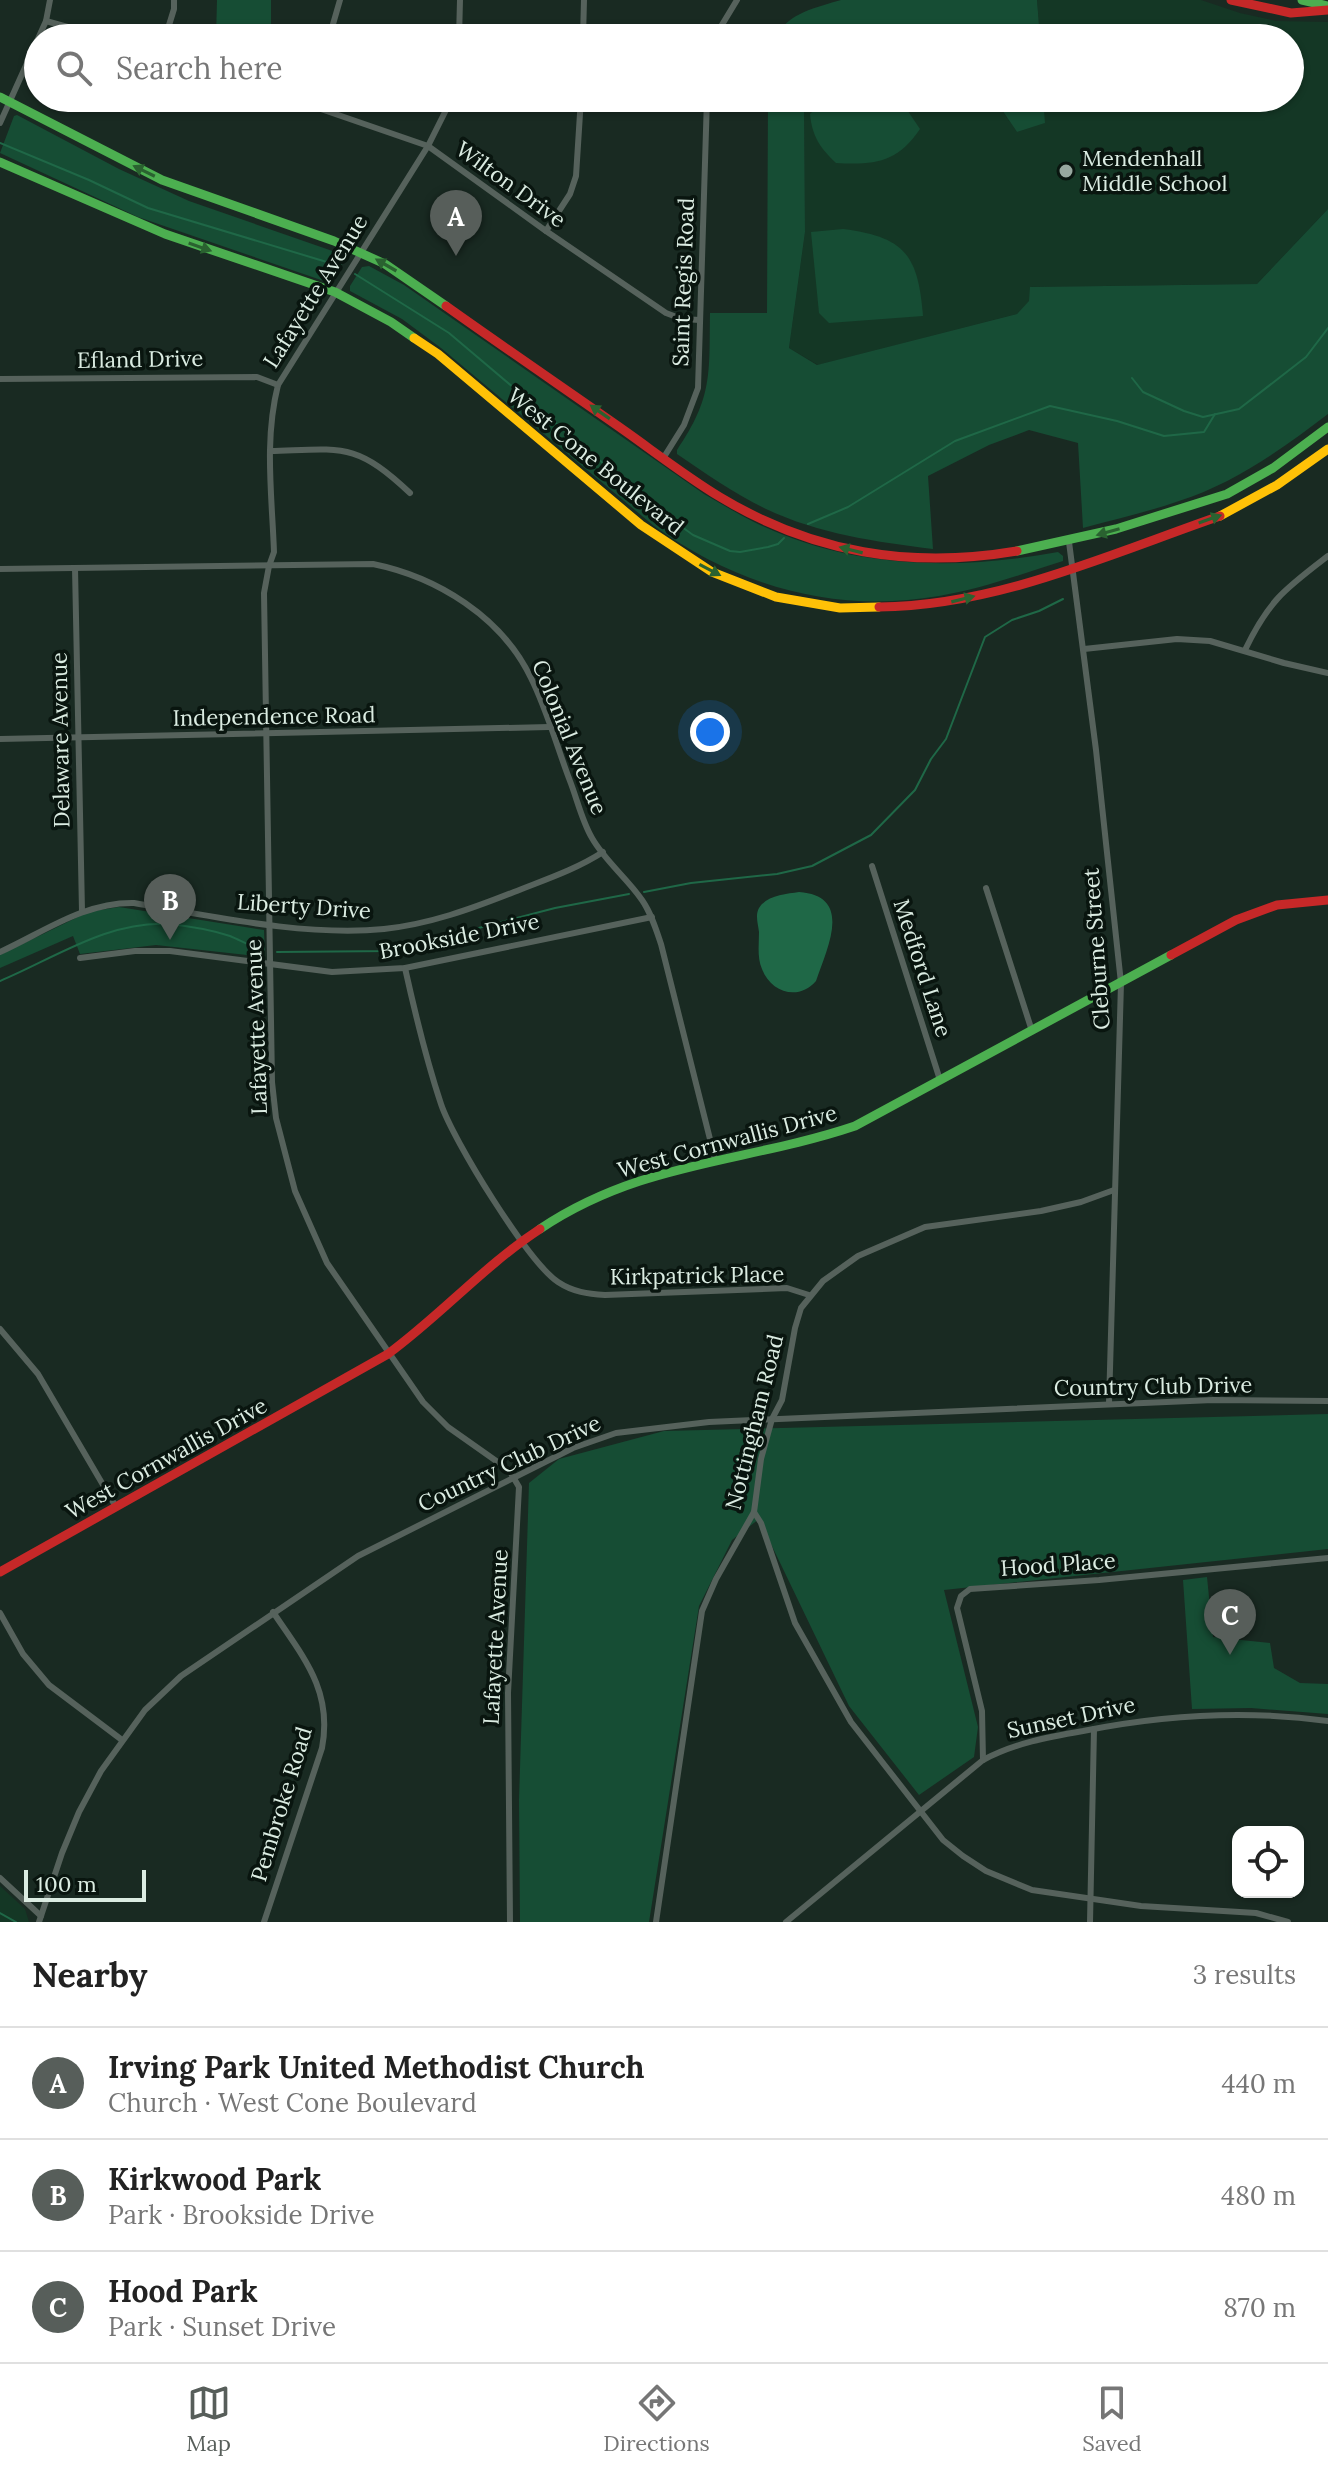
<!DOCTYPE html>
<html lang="en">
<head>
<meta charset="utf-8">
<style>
	:root { --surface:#fff; --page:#f2f2f2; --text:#222; --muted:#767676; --line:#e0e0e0; --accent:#575e5a }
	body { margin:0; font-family:Lora,serif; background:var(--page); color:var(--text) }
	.controls { position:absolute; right:24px; bottom:24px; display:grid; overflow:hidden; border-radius:16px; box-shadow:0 2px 6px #0004 }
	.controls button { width:72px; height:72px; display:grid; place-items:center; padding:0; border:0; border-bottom:2px solid var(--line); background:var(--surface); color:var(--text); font:40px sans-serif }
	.scale { position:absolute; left:24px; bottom:20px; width:122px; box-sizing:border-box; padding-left:8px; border:4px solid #dbece2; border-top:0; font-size:22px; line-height:28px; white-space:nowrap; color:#dbece2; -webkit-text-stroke:6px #09150f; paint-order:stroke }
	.you { position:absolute; left:710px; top:732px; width:28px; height:28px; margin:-20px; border:6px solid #fff; border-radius:50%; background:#1a73e8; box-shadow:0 0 0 12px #1a73e833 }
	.badge { display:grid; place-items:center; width:52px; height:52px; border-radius:50%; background:var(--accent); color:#fff; font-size:26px; font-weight:700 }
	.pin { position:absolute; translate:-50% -66px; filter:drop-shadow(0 2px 4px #0008) }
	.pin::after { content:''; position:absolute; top:42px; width:28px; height:24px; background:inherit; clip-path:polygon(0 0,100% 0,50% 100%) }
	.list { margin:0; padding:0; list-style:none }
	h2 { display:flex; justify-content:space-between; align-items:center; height:104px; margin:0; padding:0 32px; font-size:34px }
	h2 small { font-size:26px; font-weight:400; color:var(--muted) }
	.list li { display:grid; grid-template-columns:52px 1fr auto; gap:24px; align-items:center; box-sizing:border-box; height:112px; padding:0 32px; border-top:2px solid var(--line) }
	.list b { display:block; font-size:30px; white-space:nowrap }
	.list p { margin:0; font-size:26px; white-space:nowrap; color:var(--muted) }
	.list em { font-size:26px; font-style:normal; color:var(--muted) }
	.icon { flex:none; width:44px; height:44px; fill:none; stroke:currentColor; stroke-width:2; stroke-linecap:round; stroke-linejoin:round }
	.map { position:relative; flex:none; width:1328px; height:1922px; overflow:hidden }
	.search { position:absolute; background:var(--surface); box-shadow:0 2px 6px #0004; left:24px; right:24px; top:24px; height:88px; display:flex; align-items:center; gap:20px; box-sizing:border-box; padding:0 28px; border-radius:44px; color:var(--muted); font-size:30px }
	.sheet { height:440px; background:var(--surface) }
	nav { display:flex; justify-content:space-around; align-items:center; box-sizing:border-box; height:112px; border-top:2px solid var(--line); background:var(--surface); font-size:22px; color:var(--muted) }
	nav a { display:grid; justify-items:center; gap:4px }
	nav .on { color:var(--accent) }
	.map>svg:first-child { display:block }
</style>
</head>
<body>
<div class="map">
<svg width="1328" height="1922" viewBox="0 0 1328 1922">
	<rect width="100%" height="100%" fill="#192a22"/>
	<g fill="#143725">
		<path d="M1037 0H1201L1240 13 1276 21 1328 22V209L1257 284 1031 287 1030 301 1017 314 818 365 789 348 805 232 804 98H994L1017 132 1044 123 1043 98H1290V38H1040Z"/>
		<path d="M0 1886 25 1909 29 1922H0Z"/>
	</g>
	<g fill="#164d34">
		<path d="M217 0H271V25L267 38H216Z"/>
		<path d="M841 0H1037L1040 38H776C786 13 818 7 841 0Z"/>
		<path d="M768 98H804L805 232 789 348 817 365 1017 314 1029 301 1030 287 1257 284 1328 209V414C1282 449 1235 483 1179 501 1148 512 1115 519 1083 528L1078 443 1029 430 989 445 928 476 933 549C877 542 819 534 766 509 735 494 706 474 677 454V450C713 397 709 374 710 313H767Z"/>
		<path d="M827 98H899L920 129C897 163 874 165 836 163 820 148 812 136 810 114Z"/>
		<path d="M994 98H1043L1045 123 1017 132Z"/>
		<path d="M17 115 119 169 189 201 344 255V261L332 280 324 281 138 217 0 153 14 116Z"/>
		<path d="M843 229C906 237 918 256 923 316L829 323 819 313 811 232Z"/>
		<path d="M369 266 404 285 704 494C720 503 736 513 752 521 847 569 955 571 1058 552L1063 556V561C1022 574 981 589 939 596 835 614 738 586 654 526L441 348 402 319 350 291V286L362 267Z"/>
		<path d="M119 907 264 930 265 957 156 945 80 954 73 936 0 968V955L88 912Z"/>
		<path d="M1328 1414V1549L944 1590 978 1727 974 1757 919 1795 849 1706 759 1519 732 1540 699 1606 649 1922H520L519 1800 529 1483 559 1459 664 1431Z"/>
		<path d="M1207 1577 1213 1637 1270 1643 1274 1668 1300 1683 1328 1684V1714L1251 1708 1192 1709 1183 1580Z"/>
	</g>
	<path fill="#1f6847" d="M799 892C854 896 827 948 816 981 799 1001 771 993 762 969 757 958 759 944 759 932 758 924 755 915 759 908 767 895 786 894 799 892Z"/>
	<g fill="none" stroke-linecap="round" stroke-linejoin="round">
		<g stroke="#1f6847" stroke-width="2">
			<path d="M0 143 89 180 148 208 340 266"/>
			<path d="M355 274 449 333 656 508 693 535 730 551 740 552 768 547 778 544 784 538"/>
			<path d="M1132 378 1143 392 1184 411 1203 417 1239 409 1306 357 1328 328"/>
			<path d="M808 524 848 507 955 441 1050 406 1117 421 1164 436 1204 432 1215 414"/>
			<path d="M644 892 691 883 777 874 812 866 871 835 915 790 931 759 946 739 985 637 1012 620 1039 611 1063 599"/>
			<path d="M277 952 391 951 555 908 629 894"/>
			<path d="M0 981C53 959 109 920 169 924 188 926 212 930 230 936 242 941 251 947 264 950"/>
			<path d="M0 1913 16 1922"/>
		</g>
		<g stroke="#56625c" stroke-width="6">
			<path d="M46 21 107 38"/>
			<path d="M165 38 174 9V0"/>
			<path d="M329 38 340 0"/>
			<path d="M459 38 460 0"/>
			<path d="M583 38 584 0"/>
			<path d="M714 38 737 0"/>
			<path d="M289 98 428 146 546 231 666 313 682 319 700 320"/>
			<path d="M452 98 428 146 278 385C264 440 272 496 274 552L269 566 264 593 272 1082 276 1118 295 1191 327 1263 423 1402 448 1427 509 1470 519 1487 508 1693 510 1922"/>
			<path d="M0 123 46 21 50 0"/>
			<path d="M546 231 570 194 576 176 581 98"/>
			<path d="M0 379 257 377 278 385"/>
			<path d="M270 451C341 449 355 441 410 493"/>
			<path d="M664 457 684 425 698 388 707 98"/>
			<path d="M1069 542 1096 750 1121 983 1109 1404"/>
			<path d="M75 568 82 911"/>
			<path d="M0 569 373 564C437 577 502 617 531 678 547 710 557 747 570 781 577 799 582 821 592 838 605 861 627 878 642 900 651 913 656 929 661 944L715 1159"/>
			<path d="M1084 649 1177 639 1210 641 1284 663 1328 673"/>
			<path d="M1245 650C1269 600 1285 589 1328 556"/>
			<path d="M0 739 549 727"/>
			<path d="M872 866 940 1080"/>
			<path d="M986 888 1032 1031"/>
			<path d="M0 952C44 932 84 902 134 903 211 916 307 937 384 929 430 924 471 909 514 892 544 880 575 870 603 852"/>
			<path d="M80 958 135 951H170L332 972 405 968 652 917"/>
			<path d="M405 968C415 1013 426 1059 441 1104 453 1140 528 1262 558 1282 573 1292 588 1294 605 1295L787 1288 809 1295"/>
			<path d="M0 1329 38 1374 116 1507"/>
			<path d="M754 1512 761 1523 795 1623 851 1722 943 1840 963 1856 986 1871 1032 1890 1141 1906 1256 1913 1288 1922"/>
			<path d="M0 1613 23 1654 49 1685 122 1740"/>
			<path d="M983 1760 982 1711 957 1608 961 1596 970 1589 1099 1580 1328 1558"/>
			<path d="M0 1878 41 1916"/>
			<path d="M39 1922 62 1853 79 1812 101 1771 145 1710 181 1676 358 1556 573 1448 616 1433 709 1422 1213 1400 1328 1401"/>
			<path d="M264 1922 322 1748C333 1690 303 1657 273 1612"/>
			<path d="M656 1922 702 1611 716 1579 754 1512 761 1459 772 1419 782 1400 795 1328 801 1308 823 1281 858 1256 925 1227 1041 1211 1081 1202 1114 1190"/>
			<path d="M786 1922 983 1760C1015 1743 1048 1737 1083 1731 1163 1715 1247 1710 1328 1721"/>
			<path d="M1090 1922 1094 1729"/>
		</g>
		<g stroke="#4caf50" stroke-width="9">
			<path d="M1302 0 1328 6"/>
			<path d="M0 97 162 180 334 241 385 264 446 306"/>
			<path d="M0 162 165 234 335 292 391 322 414 338"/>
			<path d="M1017 551 1116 529 1227 494 1273 468 1328 427"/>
			<path d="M540 1229C641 1161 745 1163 855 1126L1171 955"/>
		</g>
		<g stroke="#ffc107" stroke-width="9">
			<path d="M414 338 438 354 641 525 712 572 776 597 840 608 879 607"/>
			<path d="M1220 516 1277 485 1328 449"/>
		</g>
		<g stroke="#c62828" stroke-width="9">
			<path d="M1231 0 1291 13 1328 10"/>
			<path d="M446 306C505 348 565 389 625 431 656 453 687 477 720 497 813 553 910 569 1017 551"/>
			<path d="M879 607C997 606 1110 554 1220 516"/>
			<path d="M1171 955 1236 920 1277 905 1328 900"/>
			<path d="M0 1572 388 1354C441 1315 485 1265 540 1229"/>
		</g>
	</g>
	<defs><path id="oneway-solid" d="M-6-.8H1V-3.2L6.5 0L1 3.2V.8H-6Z" transform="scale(2)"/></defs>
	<g fill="#2a6230">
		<use href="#oneway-solid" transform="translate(144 171) rotate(-154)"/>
		<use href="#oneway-solid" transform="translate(200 247) rotate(19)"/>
		<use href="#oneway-solid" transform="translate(386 265) rotate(-150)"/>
		<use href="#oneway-solid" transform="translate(600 412) rotate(-145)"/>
		<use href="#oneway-solid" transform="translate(1210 519) rotate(-19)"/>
		<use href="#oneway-solid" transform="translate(1108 532) rotate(164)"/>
		<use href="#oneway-solid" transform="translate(851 550) rotate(-166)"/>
		<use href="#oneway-solid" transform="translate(710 570) rotate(28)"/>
		<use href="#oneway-solid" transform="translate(963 599) rotate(-14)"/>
	</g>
	<circle fill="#97a89f" stroke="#09150f" stroke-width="3" cx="1066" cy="171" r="8"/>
	<g text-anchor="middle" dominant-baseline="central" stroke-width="7" stroke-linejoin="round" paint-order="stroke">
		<g font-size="22" fill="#dbece2" stroke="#09150f" text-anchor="start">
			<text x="1082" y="158">Mendenhall<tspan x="1082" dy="25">Middle School</tspan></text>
		</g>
		<g font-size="22" fill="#dbece2" stroke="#09150f">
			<text transform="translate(511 184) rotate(36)">Wilton Drive</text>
			<text transform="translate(683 282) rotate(-88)">Saint Regis Road</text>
			<text transform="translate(315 291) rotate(-58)">Lafayette Avenue</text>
			<text transform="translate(140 359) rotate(-1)">Efland Drive</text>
			<text transform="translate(596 461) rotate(39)">West Cone Boulevard</text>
			<text transform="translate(274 716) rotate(-1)">Independence Road</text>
			<text transform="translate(570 737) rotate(68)">Colonial Avenue</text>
			<text transform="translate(60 740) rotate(-91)">Delaware Avenue</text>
			<text transform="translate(304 906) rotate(4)">Liberty Drive</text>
			<text transform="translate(459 936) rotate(-11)">Brookside Drive</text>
			<text transform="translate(1096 949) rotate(-94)">Cleburne Street</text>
			<text transform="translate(923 968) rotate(72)">Medford Lane</text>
			<text transform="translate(256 1027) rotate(-92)">Lafayette Avenue</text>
			<text transform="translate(727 1141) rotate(-15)">West Cornwallis Drive</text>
			<text transform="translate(697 1275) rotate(-1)">Kirkpatrick Place</text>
			<text transform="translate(1153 1386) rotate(-1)">Country Club Drive</text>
			<text transform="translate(754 1422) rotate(-76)">Nottingham Road</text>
			<text transform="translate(166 1458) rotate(-29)">West Cornwallis Drive</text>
			<text transform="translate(509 1463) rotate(-25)">Country Club Drive</text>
			<text transform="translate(1058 1564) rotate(-4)">Hood Place</text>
			<text transform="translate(495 1637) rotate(-87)">Lafayette Avenue</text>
			<text transform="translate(1071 1717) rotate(-12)">Sunset Drive</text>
			<text transform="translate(281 1804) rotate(-73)">Pembroke Road</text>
		</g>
	</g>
</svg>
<div class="controls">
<button><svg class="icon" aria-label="locate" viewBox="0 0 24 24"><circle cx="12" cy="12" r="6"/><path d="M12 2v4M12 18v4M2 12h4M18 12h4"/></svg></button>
</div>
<div class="scale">100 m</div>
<div class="you"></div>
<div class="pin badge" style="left:456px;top:256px">A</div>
<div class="pin badge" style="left:170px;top:940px">B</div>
<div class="pin badge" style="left:1230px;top:1655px">C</div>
<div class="search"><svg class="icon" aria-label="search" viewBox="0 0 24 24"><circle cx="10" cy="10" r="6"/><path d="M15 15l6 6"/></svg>Search here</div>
</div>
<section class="sheet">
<h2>Nearby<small>3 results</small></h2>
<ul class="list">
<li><span class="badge">A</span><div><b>Irving Park United Methodist Church</b><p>Church · West Cone Boulevard</p></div><em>440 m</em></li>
<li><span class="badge">B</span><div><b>Kirkwood Park</b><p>Park · Brookside Drive</p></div><em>480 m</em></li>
<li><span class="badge">C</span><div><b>Hood Park</b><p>Park · Sunset Drive</p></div><em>870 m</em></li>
</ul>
</section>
<nav>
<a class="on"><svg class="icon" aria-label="map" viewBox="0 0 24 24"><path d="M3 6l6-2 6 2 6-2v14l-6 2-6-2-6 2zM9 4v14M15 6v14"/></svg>Map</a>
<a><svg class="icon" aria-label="directions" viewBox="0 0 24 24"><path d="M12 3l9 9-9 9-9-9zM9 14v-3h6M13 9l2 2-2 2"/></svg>Directions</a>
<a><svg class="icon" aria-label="saved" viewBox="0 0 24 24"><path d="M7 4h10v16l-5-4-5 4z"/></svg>Saved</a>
</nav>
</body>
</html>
